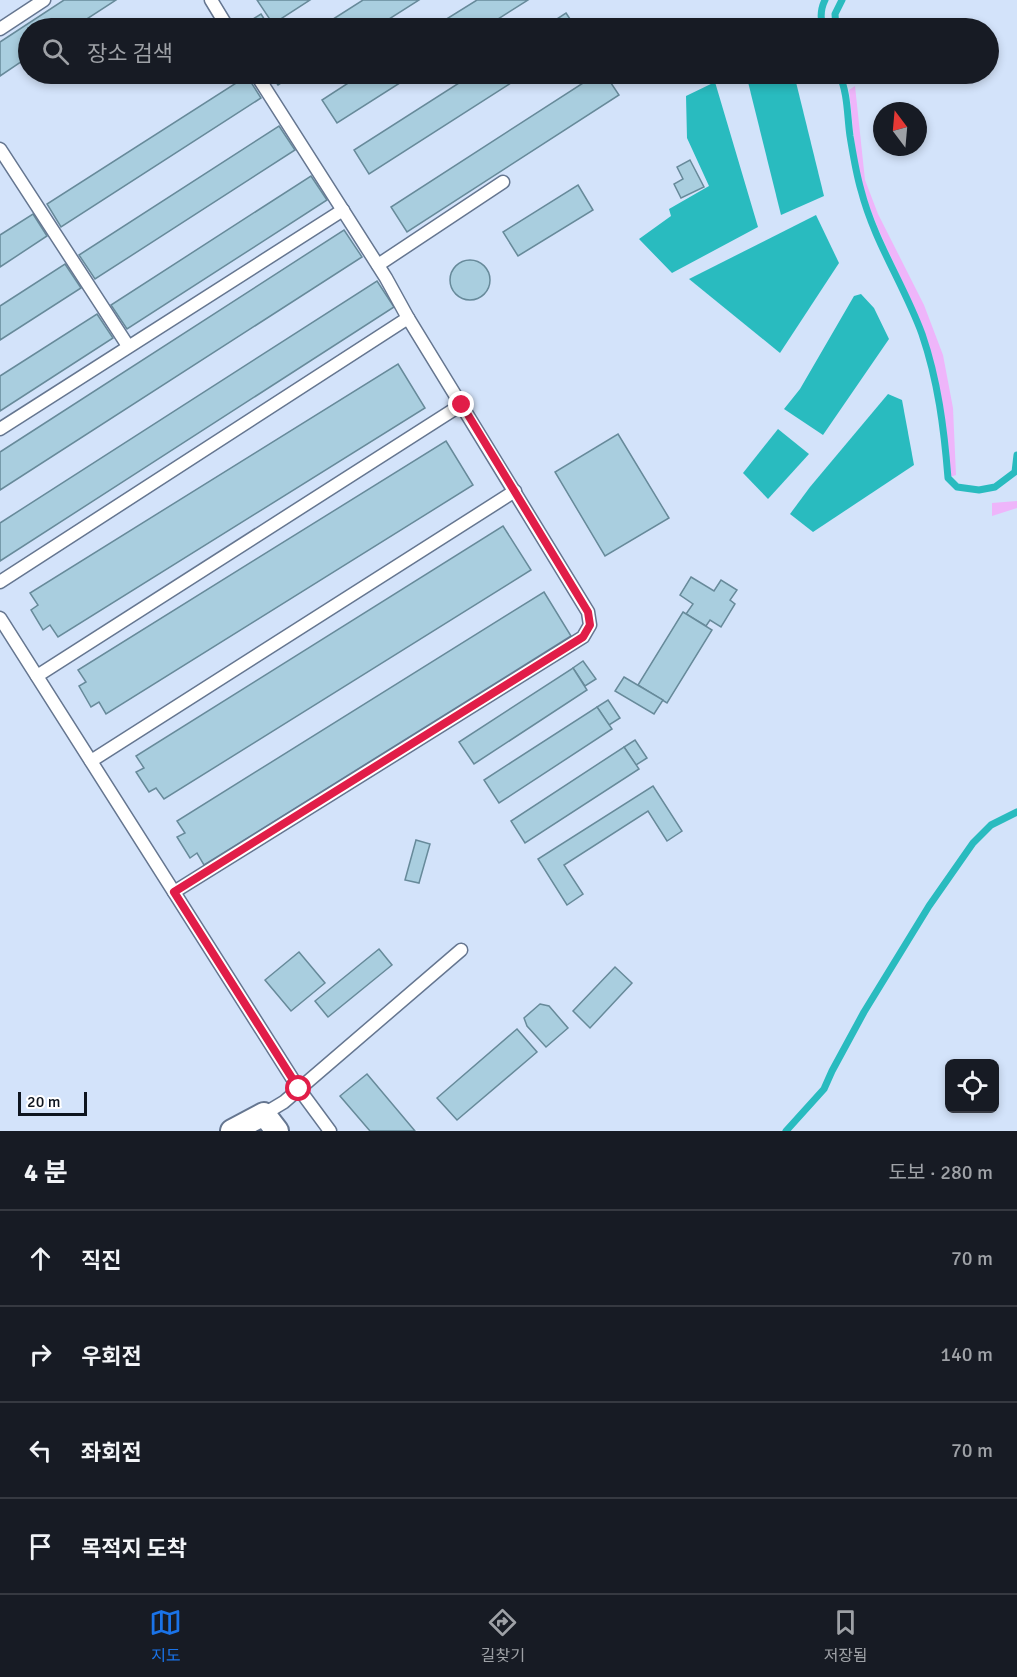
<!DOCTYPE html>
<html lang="ko">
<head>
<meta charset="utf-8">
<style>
	:root { --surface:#171b24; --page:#20242c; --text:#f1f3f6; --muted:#9ea1a6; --line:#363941; --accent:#1a73e8 }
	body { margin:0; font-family:Signika,"Noto Sans KR",sans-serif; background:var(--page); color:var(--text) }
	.controls { position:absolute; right:18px; bottom:18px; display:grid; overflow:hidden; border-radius:9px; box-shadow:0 3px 9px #0003 }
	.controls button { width:54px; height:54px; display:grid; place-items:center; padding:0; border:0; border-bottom:2px solid var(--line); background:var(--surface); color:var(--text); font:30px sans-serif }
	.compass { position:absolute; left:873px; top:102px; width:54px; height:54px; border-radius:50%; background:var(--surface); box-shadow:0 3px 9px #0003; rotate:344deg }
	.scale { position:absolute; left:18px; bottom:15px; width:69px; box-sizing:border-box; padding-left:6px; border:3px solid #0e151f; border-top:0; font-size:16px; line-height:21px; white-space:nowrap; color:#0e151f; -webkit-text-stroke:4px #fff; paint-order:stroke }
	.stop { position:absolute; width:18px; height:18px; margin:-14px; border:4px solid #e11d48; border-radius:50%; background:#fff }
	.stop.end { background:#e11d48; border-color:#fff; box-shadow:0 2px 6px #0008 }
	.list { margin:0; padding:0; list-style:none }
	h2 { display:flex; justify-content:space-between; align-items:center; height:78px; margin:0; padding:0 24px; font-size:26px }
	h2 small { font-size:20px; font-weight:400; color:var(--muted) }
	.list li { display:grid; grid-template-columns:39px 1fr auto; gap:18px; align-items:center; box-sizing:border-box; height:96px; padding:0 24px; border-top:2px solid var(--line) }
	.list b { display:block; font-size:22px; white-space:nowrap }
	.list em { font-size:20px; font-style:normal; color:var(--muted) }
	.icon { flex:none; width:33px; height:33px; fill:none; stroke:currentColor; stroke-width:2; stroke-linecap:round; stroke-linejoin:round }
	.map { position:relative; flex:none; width:1017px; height:1131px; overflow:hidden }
	.search { position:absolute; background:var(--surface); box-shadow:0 3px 9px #0003; left:18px; right:18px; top:18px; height:66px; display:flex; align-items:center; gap:15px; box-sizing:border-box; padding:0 21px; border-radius:33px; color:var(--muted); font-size:22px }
	.sheet { height:462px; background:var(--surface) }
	nav { display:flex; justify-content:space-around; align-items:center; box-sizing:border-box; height:84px; border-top:2px solid var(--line); background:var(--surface); font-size:16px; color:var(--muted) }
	nav a { display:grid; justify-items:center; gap:3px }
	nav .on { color:var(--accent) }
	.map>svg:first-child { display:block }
</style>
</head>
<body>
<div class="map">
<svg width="1017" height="1131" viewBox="0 0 1017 1131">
	<rect width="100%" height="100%" fill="#d3e3fa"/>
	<g fill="#eeb5fa">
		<path d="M855 86 865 180 878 214 924 305 943 355 953 408 956 475 950 477C946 428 941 380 924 333 907 284 879 240 864 190 854 158 853 123 849 90Z"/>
		<path d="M1017 501V508L992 516V503Z"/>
	</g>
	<g fill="#29bbbf">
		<path d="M746 74H794L824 196 781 215Z"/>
		<path d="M715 82 758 227 672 273 639 239 671 216 669 209 709 186 687 138 686 96Z"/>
		<path d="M816 215 839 263 780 353 689 279Z"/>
		<path d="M861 294 874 308 889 339 823 435 784 409 800 389 854 296Z"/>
		<path d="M888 394 902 400 914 465 813 532 790 514 810 487Z"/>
		<path d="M778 429 809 454 768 499 743 473Z"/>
	</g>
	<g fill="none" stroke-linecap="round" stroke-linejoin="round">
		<g stroke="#29bbbf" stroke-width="7">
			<path d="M823 28C820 18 820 10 825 0"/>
			<path d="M836 28 835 14 842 0"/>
			<path d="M839 74C848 93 847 115 850 136 853 154 856 173 861 190 874 241 904 285 922 334 938 381 944 428 948 478L957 487 979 490 995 487 1015 472 1017 455"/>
			<path d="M786 1131 824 1089 832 1071 864 1012 929 906 973 843 991 825 1017 812"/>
		</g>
	</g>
	<g fill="#a9cedf" stroke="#678a9a" stroke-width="1.5">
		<path d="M64 0H116L73 28H28V57L0 76V42Z"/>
		<path d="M257 0H310L273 24Z"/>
		<path d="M363 0H419L375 28H319Z"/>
		<path d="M477 0H528L484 28H432Z"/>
		<path d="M566 13 576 28H543Z"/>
		<path d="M261 14 270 28H241L240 27Z"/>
		<path d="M270 74H295L278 85Z"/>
		<path d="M362 74H414L337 123 322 100Z"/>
		<path d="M473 74H525L369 174 354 150Z"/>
		<path d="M597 74H605L619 95 407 232 391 207Z"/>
		<path d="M247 76 261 98 61 227 47 204Z"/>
		<path d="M279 126 295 150 95 279 79 255Z"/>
		<path d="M690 160 704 187 681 198 674 184 683 179 677 167Z"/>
		<path d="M311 176 327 200 127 329 111 305Z"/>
		<path d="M578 185 593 210 518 256 503 232Z"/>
		<path d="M33 214 47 236 0 267V235Z"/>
		<path d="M344 230 362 257 0 490V452Z"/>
		<circle cx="470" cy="280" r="20"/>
		<path d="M65 264 81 288 0 340V306Z"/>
		<path d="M377 281 394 307 0 561V523Z"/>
		<path d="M97 314 113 338 0 411V376Z"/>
		<path d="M398 364 425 408 58 637 50 625 43 630 31 610 38 605 30 593Z"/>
		<path d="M618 434 669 518 605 556 555 472Z"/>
		<path d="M446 441 473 485 106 714 99 702 91 707 79 686 86 682 78 670Z"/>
		<path d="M503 526 531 570 164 799 156 788 149 792 136 772 144 768 136 756Z"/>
		<path d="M691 577 714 591 721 580 737 590 730 600 735 604 721 627 710 620 706 626 686 614 693 604 680 595Z"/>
		<path d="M544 592 571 636 204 865 197 853 190 858 177 837 185 833 177 821Z"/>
		<path d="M683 612 712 630 667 703 638 685Z"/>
		<path d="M583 661 596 679 585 686 573 668Z"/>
		<path d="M573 668 587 690 474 764 459 742Z"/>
		<path d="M624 677 663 700 654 714 615 691Z"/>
		<path d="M608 700 620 718 609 725 597 707Z"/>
		<path d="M597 707 612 729 499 803 484 780Z"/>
		<path d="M635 740 647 758 636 765 624 747Z"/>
		<path d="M624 747 639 769 525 843 511 821Z"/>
		<path d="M653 786 682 831 667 841 648 811 564 865 583 894 567 905 538 859Z"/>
		<path d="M416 840 430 844 419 883 405 880Z"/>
		<path d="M379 949 392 965 328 1017 315 1001Z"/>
		<path d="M299 952 325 983 291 1011 265 980Z"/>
		<path d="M615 967 632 983 590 1028 573 1011Z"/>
		<path d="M540 1004 549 1006 568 1028 546 1047 527 1026 524 1018Z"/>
		<path d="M517 1029 537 1052 457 1120 437 1098Z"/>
		<path d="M367 1074 415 1131H370L340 1096Z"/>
	</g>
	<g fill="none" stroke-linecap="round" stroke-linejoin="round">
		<g stroke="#657690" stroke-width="15">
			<g id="service">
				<path d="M211 0 228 28"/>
				<path d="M0 29 44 0"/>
				<path d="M0 149 128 346"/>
				<path d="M378 265 503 182"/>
				<path d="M0 429 343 210"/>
				<path d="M0 582 408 318 386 278 256 74"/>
				<path d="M0 618 299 1089 330 1131"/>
				<path d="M37 676 461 405"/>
				<path d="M91 761 515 491"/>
				<path d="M174 892 583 637 590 625 588 612 408 318"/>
				<path d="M264 1114 284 1102 461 950"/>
			</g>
		</g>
		<g stroke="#657690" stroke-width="26">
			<path id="minor" d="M232 1131 264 1114 277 1131"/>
		</g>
		<use href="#service" stroke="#fff" stroke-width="12"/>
		<use href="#minor" stroke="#fff" stroke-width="22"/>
	</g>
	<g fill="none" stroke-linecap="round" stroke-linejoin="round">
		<path stroke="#e11d48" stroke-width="8" d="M299 1089 174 892 583 637 590 625 588 612 462 405"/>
	</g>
</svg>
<div class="controls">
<button><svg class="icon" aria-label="locate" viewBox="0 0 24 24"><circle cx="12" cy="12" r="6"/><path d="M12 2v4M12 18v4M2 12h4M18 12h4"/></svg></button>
</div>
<svg class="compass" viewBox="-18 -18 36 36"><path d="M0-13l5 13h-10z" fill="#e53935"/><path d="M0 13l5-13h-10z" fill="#9ea1a6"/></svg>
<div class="scale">20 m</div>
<div class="stop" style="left:299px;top:1089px"></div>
<div class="stop end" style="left:462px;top:405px"></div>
<div class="search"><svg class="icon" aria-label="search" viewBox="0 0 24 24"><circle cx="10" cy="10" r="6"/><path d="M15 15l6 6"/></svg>장소 검색</div>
</div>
<section class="sheet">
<h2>4 분<small>도보 · 280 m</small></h2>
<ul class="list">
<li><svg class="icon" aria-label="ahead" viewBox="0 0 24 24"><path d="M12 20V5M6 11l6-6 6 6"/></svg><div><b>직진</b></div><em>70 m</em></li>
<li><svg class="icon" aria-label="right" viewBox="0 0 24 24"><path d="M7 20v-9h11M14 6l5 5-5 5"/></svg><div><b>우회전</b></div><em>140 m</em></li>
<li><svg class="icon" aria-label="left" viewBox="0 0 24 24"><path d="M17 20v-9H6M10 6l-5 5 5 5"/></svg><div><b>좌회전</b></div><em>70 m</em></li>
<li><svg class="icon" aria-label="arrive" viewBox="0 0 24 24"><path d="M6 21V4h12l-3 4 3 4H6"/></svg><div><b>목적지 도착</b></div></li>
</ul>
</section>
<nav>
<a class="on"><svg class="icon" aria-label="map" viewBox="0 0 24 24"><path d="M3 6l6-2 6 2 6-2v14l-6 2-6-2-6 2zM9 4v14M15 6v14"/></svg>지도</a>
<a><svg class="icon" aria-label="directions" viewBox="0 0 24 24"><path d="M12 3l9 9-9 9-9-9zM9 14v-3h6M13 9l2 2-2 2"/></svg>길찾기</a>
<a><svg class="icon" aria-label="saved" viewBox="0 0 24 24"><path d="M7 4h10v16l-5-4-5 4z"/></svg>저장됨</a>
</nav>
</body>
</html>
